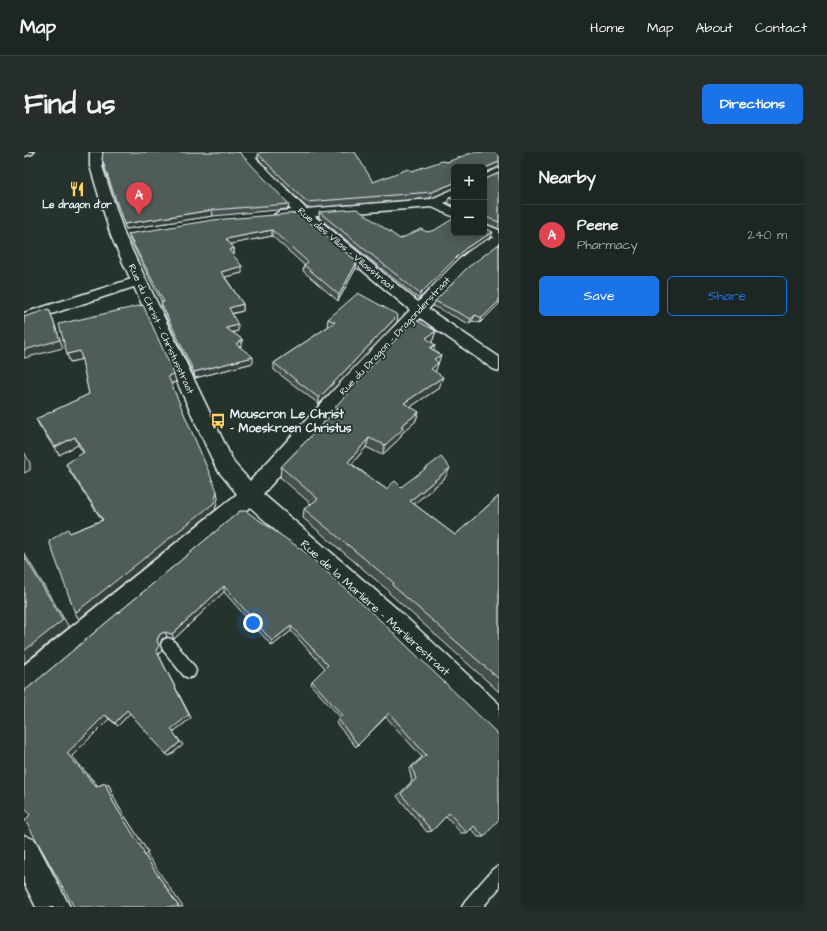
<!DOCTYPE html>
<html lang="en">
<head>
<meta charset="utf-8">
<style>
	:root { --surface:#1c2622; --page:#252e2a; --text:#f1f3f6; --muted:#a0a5a5; --line:#3a4340; --accent:#1a73e8 }
	body { margin:0; font-family:"Architects Daughter",sans-serif; background:var(--page); color:var(--text) }
	.controls { position:absolute; right:12px; top:12px; display:grid; overflow:hidden; border-radius:6px; box-shadow:0 2px 10px #0003 }
	.controls button { width:36px; height:36px; display:grid; place-items:center; padding:0; border:0; border-bottom:1px solid var(--line); background:var(--surface); color:var(--text); font:20px sans-serif }
	.you { position:absolute; left:229px; top:471px; width:14px; height:14px; margin:-10px; border:3px solid #fff; border-radius:50%; background:#1a73e8; box-shadow:0 0 0 6px #1a73e833 }
	.badge { display:grid; place-items:center; width:26px; height:26px; border-radius:50%; background:var(--accent); color:#fff; font-size:13px; font-weight:700 }
	.pin { position:absolute; translate:-50% -33px; filter:drop-shadow(0 1px 2px #0008) }
	.pin::after { content:''; position:absolute; top:21px; width:14px; height:12px; background:inherit; clip-path:polygon(0 0,100% 0,50% 100%) }
	.list { margin:0; padding:0; list-style:none }
	h2 { display:flex; justify-content:space-between; align-items:center; height:52px; margin:0; padding:0 16px; font-size:17px }
	h2 small { font-size:13px; font-weight:400; color:var(--muted) }
	.list li { display:grid; grid-template-columns:26px 1fr auto; gap:12px; align-items:center; box-sizing:border-box; height:60px; padding:0 16px; border-top:1px solid var(--line) }
	.list b { display:block; font-size:15px; white-space:nowrap }
	.list p { margin:0; font-size:13px; white-space:nowrap; color:var(--muted) }
	.list em { font-size:13px; font-style:normal; color:var(--muted) }
	.actions { display:flex; gap:8px; padding:12px 16px }
	.actions a { flex:1; padding:9px 0; border:1px solid var(--accent); border-radius:6px; text-align:center; font-size:14px; color:var(--accent) }
	.actions .main { background:var(--accent); color:#fff }
	.map { position:relative; flex:none; width:475px; height:755px; overflow:hidden; border-radius:6px }
	header { display:flex; align-items:center; gap:24px; box-sizing:border-box; height:56px; padding:0 20px; background:var(--surface); border-bottom:1px solid var(--line) }
	header strong { font-size:19px }
	nav { display:flex; gap:22px; margin-inline-start:auto; font-size:14px }
	.intro { display:flex; align-items:center; justify-content:space-between; box-sizing:border-box; height:96px; padding:0 24px }
	h1 { margin:0; font-size:28px }
	.button { padding:10px 18px; border-radius:6px; background:var(--accent); color:#fff; font-size:14px; font-weight:700 }
	main { display:flex; gap:24px; padding:0 24px }
	aside { flex:1; background:var(--surface); border-radius:6px; box-shadow:0 2px 10px #0003 }
	.map>svg:first-child { display:block }
</style>
</head>
<body>
<header>
<strong>Map</strong>
<nav><a>Home</a><a>Map</a><a>About</a><a>Contact</a></nav>
</header>
<div class="intro"><h1>Find us</h1><a class="button">Directions</a></div>
<main>
<div class="map">
<svg width="475" height="755" viewBox="0 0 475 755">
	<rect width="100%" height="100%" fill="#26332d"/>
	<filter id="ink" filterUnits="userSpaceOnUse"><feTurbulence type="fractalNoise" baseFrequency=".025" numOctaves="2"/><feDisplacementMap in="SourceGraphic" scale="8" xChannelSelector="R" yChannelSelector="G"/><feConvolveMatrix kernelMatrix="1 2 1 2 8 2 1 2 1" color-interpolation-filters="sRGB"/></filter>
	<g filter="url(#ink)">
		<g fill="none" stroke-linecap="round" stroke-linejoin="round">
			<g stroke="#e8f1f8" stroke-width="3">
				<g id="lane">
					<path d="M144 486 149 488 170 514 172 519 170 524 165 526 160 524 139 498 137 493 139 488Z"/>
					<path d="M475 714V736L459 755H438L441 749 469 717Z"/>
				</g>
			</g>
			<g stroke="#e8f1f8" stroke-width="3">
				<g id="street">
					<path d="M0 0H10L8 2 0 4Z"/>
					<path d="M226 0H244C239 5 227 8 220 6L218 4Z"/>
					<path d="M475 16V24L460 31V23Z"/>
					<path d="M430 37V46L420 51 430 56V65L408 55 256 67 250 63 256 59 407 47Z"/>
					<path d="M460 72 475 78V87L460 81Z"/>
					<path d="M114 125 119 126 121 129 119 132 0 171V161Z"/>
					<path d="M395 153 401 155 475 205V219L469 217 389 161 387 158 389 155Z"/>
					<path d="M0 683 11 688 46 755H12L0 731Z"/>
				</g>
			</g>
			<g stroke="#e8f1f8" stroke-width="3">
				<path id="secondary" d="M66 0H78V14L101 84 210 311 226 329 329 217 386 158 273 64 212 0H225L243 17 283 58 394 150C417 127 442 92 475 84V94C441 114 416 145 389 174 338 229 289 286 239 342L373 457 475 552V585L465 581 355 473 226 355 9 539 0 543V513L213 342 192 316 87 84 66 14Z"/>
			</g>
			<use href="#lane" fill="#26332d" fill-rule="evenodd"/>
			<use href="#street" fill="#26332d" fill-rule="evenodd"/>
			<use href="#secondary" fill="#26332d" fill-rule="evenodd"/>
		</g>
		<g fill="#454f4d" stroke="#e8f1f8">
			<path d="M475 0V15L461 21V27L475 21V77L461 71V76L467 85 440 101 395 147 295 66V60L376 87 403 80 460 81 430 15V36L407 46 283 56 234 7V2L349 30 423 10Z"/>
			<path d="M78 7 265 52 264 57 189 64 102 77 80 13Z"/>
			<path d="M430 43V54L423 51 425 46Z"/>
			<path d="M275 61 336 112 335 118 332 116 314 149 279 119 280 113 248 84 206 92 210 96V103H209L218 121 201 125 219 152V159L208 162 214 179 209 181 218 187V193L216 195 229 211 171 226 138 157 137 151H138L106 88 104 82Z"/>
			<path d="M475 92V152L456 171 448 169 445 172 409 154 411 149Z"/>
			<path d="M304 167 373 170 295 252 250 218V211L305 174 303 173Z"/>
			<path d="M412 179 408 190H407L411 193 409 198 417 203 411 220 415 236 386 255 395 260 391 270 378 281 376 286 358 303 342 295 328 312 362 337 377 335 421 326 390 352 431 383 475 344V540L462 528 365 441V439L279 366 280 357 287 352 256 325 257 315 311 259 312 254Z"/>
			<path d="M43 202 152 230 147 232 194 346 191 358 55 467 51 461 46 381 78 368 46 320 42 312 59 301 54 293 35 303 16 275 12 267 65 242 58 207 46 210Z"/>
			<path d="M216 359 281 400 460 685H454L447 677 443 681H437L422 664 408 679 403 680 373 644 388 629 385 617 398 605 362 565 332 595 312 571 316 565 287 533 288 529 301 516 267 479 248 494 200 440 150 487 143 485 138 487 136 492 138 499 134 502 167 566 149 580 159 593 145 604 106 561 94 574 85 567 48 604 74 634 81 631 85 633 93 652 124 700 122 701 6 663 4 536Z"/>
		</g>
		<g fill="#38403e" stroke="#e8f1f8">
			<path d="M475 10V15L460 21 461 16Z"/>
			<path d="M430 31V36L407 46 408 40Z"/>
			<path d="M188 58 189 64 102 77 100 72Z"/>
			<path d="M248 78V84L202 93V87Z"/>
			<path d="M469 80 467 85 440 101 395 147 396 142 442 96Z"/>
			<path d="M210 96V103L205 104V98Z"/>
			<path d="M333 110 332 116 314 149 315 143Z"/>
			<path d="M218 114V121L197 126V120Z"/>
			<path d="M475 149V152L456 171 458 166Z"/>
			<path d="M219 152V159L205 162V156Z"/>
			<path d="M25 157 39 196 0 206V198Z"/>
			<path d="M374 163 373 170 295 252V246Z"/>
			<path d="M451 163 448 169 445 172 447 167Z"/>
			<path d="M214 173V179L202 182V176Z"/>
			<path d="M412 179 408 190 398 197 402 186Z"/>
			<path d="M218 187V193L212 198V192Z"/>
			<path d="M411 193 408 204 406 196Z"/>
			<path d="M56 199 59 207 46 210 43 202Z"/>
			<path d="M417 203 411 221 404 227 410 207Z"/>
			<path d="M229 205V211L171 226 170 220Z"/>
			<path d="M150 222 152 230 145 232 144 224Z"/>
			<path d="M419 225 415 236 377 261 380 251Z"/>
			<path d="M395 260 391 270 378 281 376 286 358 303 361 293 377 274Z"/>
			<path d="M51 285 54 293 35 303 31 295Z"/>
			<path d="M345 286 342 295 322 319 324 310Z"/>
			<path d="M0 300 6 311V318L0 321Z"/>
			<path d="M426 316 421 326 383 358 386 349Z"/>
			<path d="M193 339 194 346 191 358 55 467 51 461Z"/>
			<path d="M0 401 45 475 0 511Z"/>
			<path d="M200 434V440L150 487 148 482Z"/>
			<path d="M267 474V479L248 494V489Z"/>
			<path d="M141 480 143 485 138 487 136 492 138 499 134 502 167 566 149 580 147 577 132 498 133 488 136 482Z"/>
			<path d="M103 558 106 561 94 574 91 571Z"/>
			<path d="M81 563 85 567 48 604 76 637 72 635 43 601Z"/>
			<path d="M156 590 159 593 145 604 142 602Z"/>
			<path d="M81 631 85 633 93 652 124 700 122 701 159 755H155L119 701 89 650Z"/>
		</g>
		<g fill="#505c59" stroke="#e8f1f8">
			<path d="M79 0H215L265 52 188 58 100 72 78 7Z"/>
			<path d="M238 0H331L349 30 384 17 388 19 418 9 423 10 450 0H475V10L461 16V27L475 21V70L461 65V76L469 80 442 96 396 142 295 60 333 57 376 87 397 77 403 80 411 78 430 66V81H460V15H430V31L408 40 283 50 234 2Z"/>
			<path d="M430 43V48L425 46Z"/>
			<path d="M275 61 336 112 333 110 315 143 280 113 284 110 248 78 202 87 210 96 205 98 218 114 197 120 219 152 205 156 214 173 202 176 218 187 212 192 229 205 170 220 137 151 140 150 104 82 189 68Z"/>
			<path d="M475 92V149L458 166 451 163 447 167 411 149 443 116Z"/>
			<path d="M334 141 374 163 295 246 250 211 311 170 304 167Z"/>
			<path d="M119 153 150 222 144 224 193 339 190 351 51 461 25 389 44 377 46 381 79 368 42 312 60 300 51 285 31 295 12 267 65 242 56 199 43 202 35 172Z"/>
			<path d="M25 157 36 188 0 198V165Z"/>
			<path d="M390 167 412 179 402 186 411 193 406 196 417 203 410 207 414 211 407 217 419 225 380 251 395 260 377 274 380 276 361 293 345 286 324 310 362 337 371 329 377 335 417 305 426 316 386 349 431 383 475 344V527L368 433 370 431 280 357 294 347 257 315 314 256 312 254Z"/>
			<path d="M216 359H222L281 400 357 469 475 583V667L460 685 450 674 443 681 425 661 408 679 377 642 392 627 388 615 402 603 365 561 334 593 314 567 318 563 288 529 304 513 267 474 248 489 200 434 148 482 141 480 136 482 133 488 135 494 132 498 165 563 147 577 156 590 142 602 103 558 91 571 81 563 43 601 72 635 81 631 89 650 120 700 119 701 155 755H50L1 668 6 663 0 654V538L4 536Z"/>
			<path d="M0 404 39 468 0 499Z"/>
		</g>
	</g>
	<defs>
		<g id="restaurant-bare" transform="scale(1.2)"><path d="M-5-6h1v4h1v-4h1v4h1v-4h1v5L-1.5 .5V6h-2V.5L-5-1ZM5-6V6H3V1.5H1.5Q1.5-4 5-6Z" fill="#ffd166" stroke="#26332d" stroke-width="2.5" paint-order="stroke"/></g>
		<g id="bus-bare" transform="scale(1.2)"><path d="M-5-6H5V4H4V6H2V4H-2V6H-4V4H-5ZM-3.5-4V0h7V-4ZM-3.5 1.2v1.5H-2V1.2ZM2 1.2v1.5H3.5V1.2Z" fill="#ffd166" stroke="#26332d" stroke-width="2.5" paint-order="stroke"/></g>
	</defs>
	<g fill-rule="evenodd">
		<use href="#restaurant-bare" x="53" y="37"/>
		<use href="#bus-bare" x="194" y="269"/>
	</g>
	<g text-anchor="middle" dominant-baseline="central" stroke-width="3.5" stroke-linejoin="round" paint-order="stroke">
		<g font-size="10" font-weight="bold" fill="#e8f1f8" stroke="#26332d">
			<text x="53" y="53">Le dragon d'or</text>
		</g>
		<g font-size="10" fill="#e8f1f8" stroke="#26332d">
			<text transform="translate(322 97) rotate(40)">Rue des Villas - Villasstraat</text>
			<text transform="translate(137 177) rotate(65)">Rue du Christ - Christusstraat</text>
			<text transform="translate(371 184) rotate(-47)">Rue du Dragon - Dragonderstraat</text>
		</g>
		<g font-size="12" font-weight="bold" fill="#e8f1f8" stroke="#26332d" text-anchor="start">
			<text x="206" y="262">Mouscron Le Christ<tspan x="206" dy="14">- Moeskroen Christus</tspan></text>
		</g>
		<g font-size="12" fill="#e8f1f8" stroke="#26332d">
			<text transform="translate(351 456) rotate(42)">Rue de la Marlière - Marlièrestraat</text>
		</g>
	</g>
</svg>
<div class="controls">
<button>+</button>
<button>−</button>
</div>
<div class="you"></div>
<div class="pin badge" style="left:115px;top:63px;background:#e0444e">A</div>
</div>
<aside>
<h2>Nearby<small></small></h2>
<ul class="list">
<li><span class="badge" style="background:#e0444e">A</span><div><b>Peene</b><p>Pharmacy</p></div><em>240 m</em></li>
</ul>
<div class="actions"><a class="main">Save</a><a>Share</a></div>
</aside>
</main>
</body>
</html>
